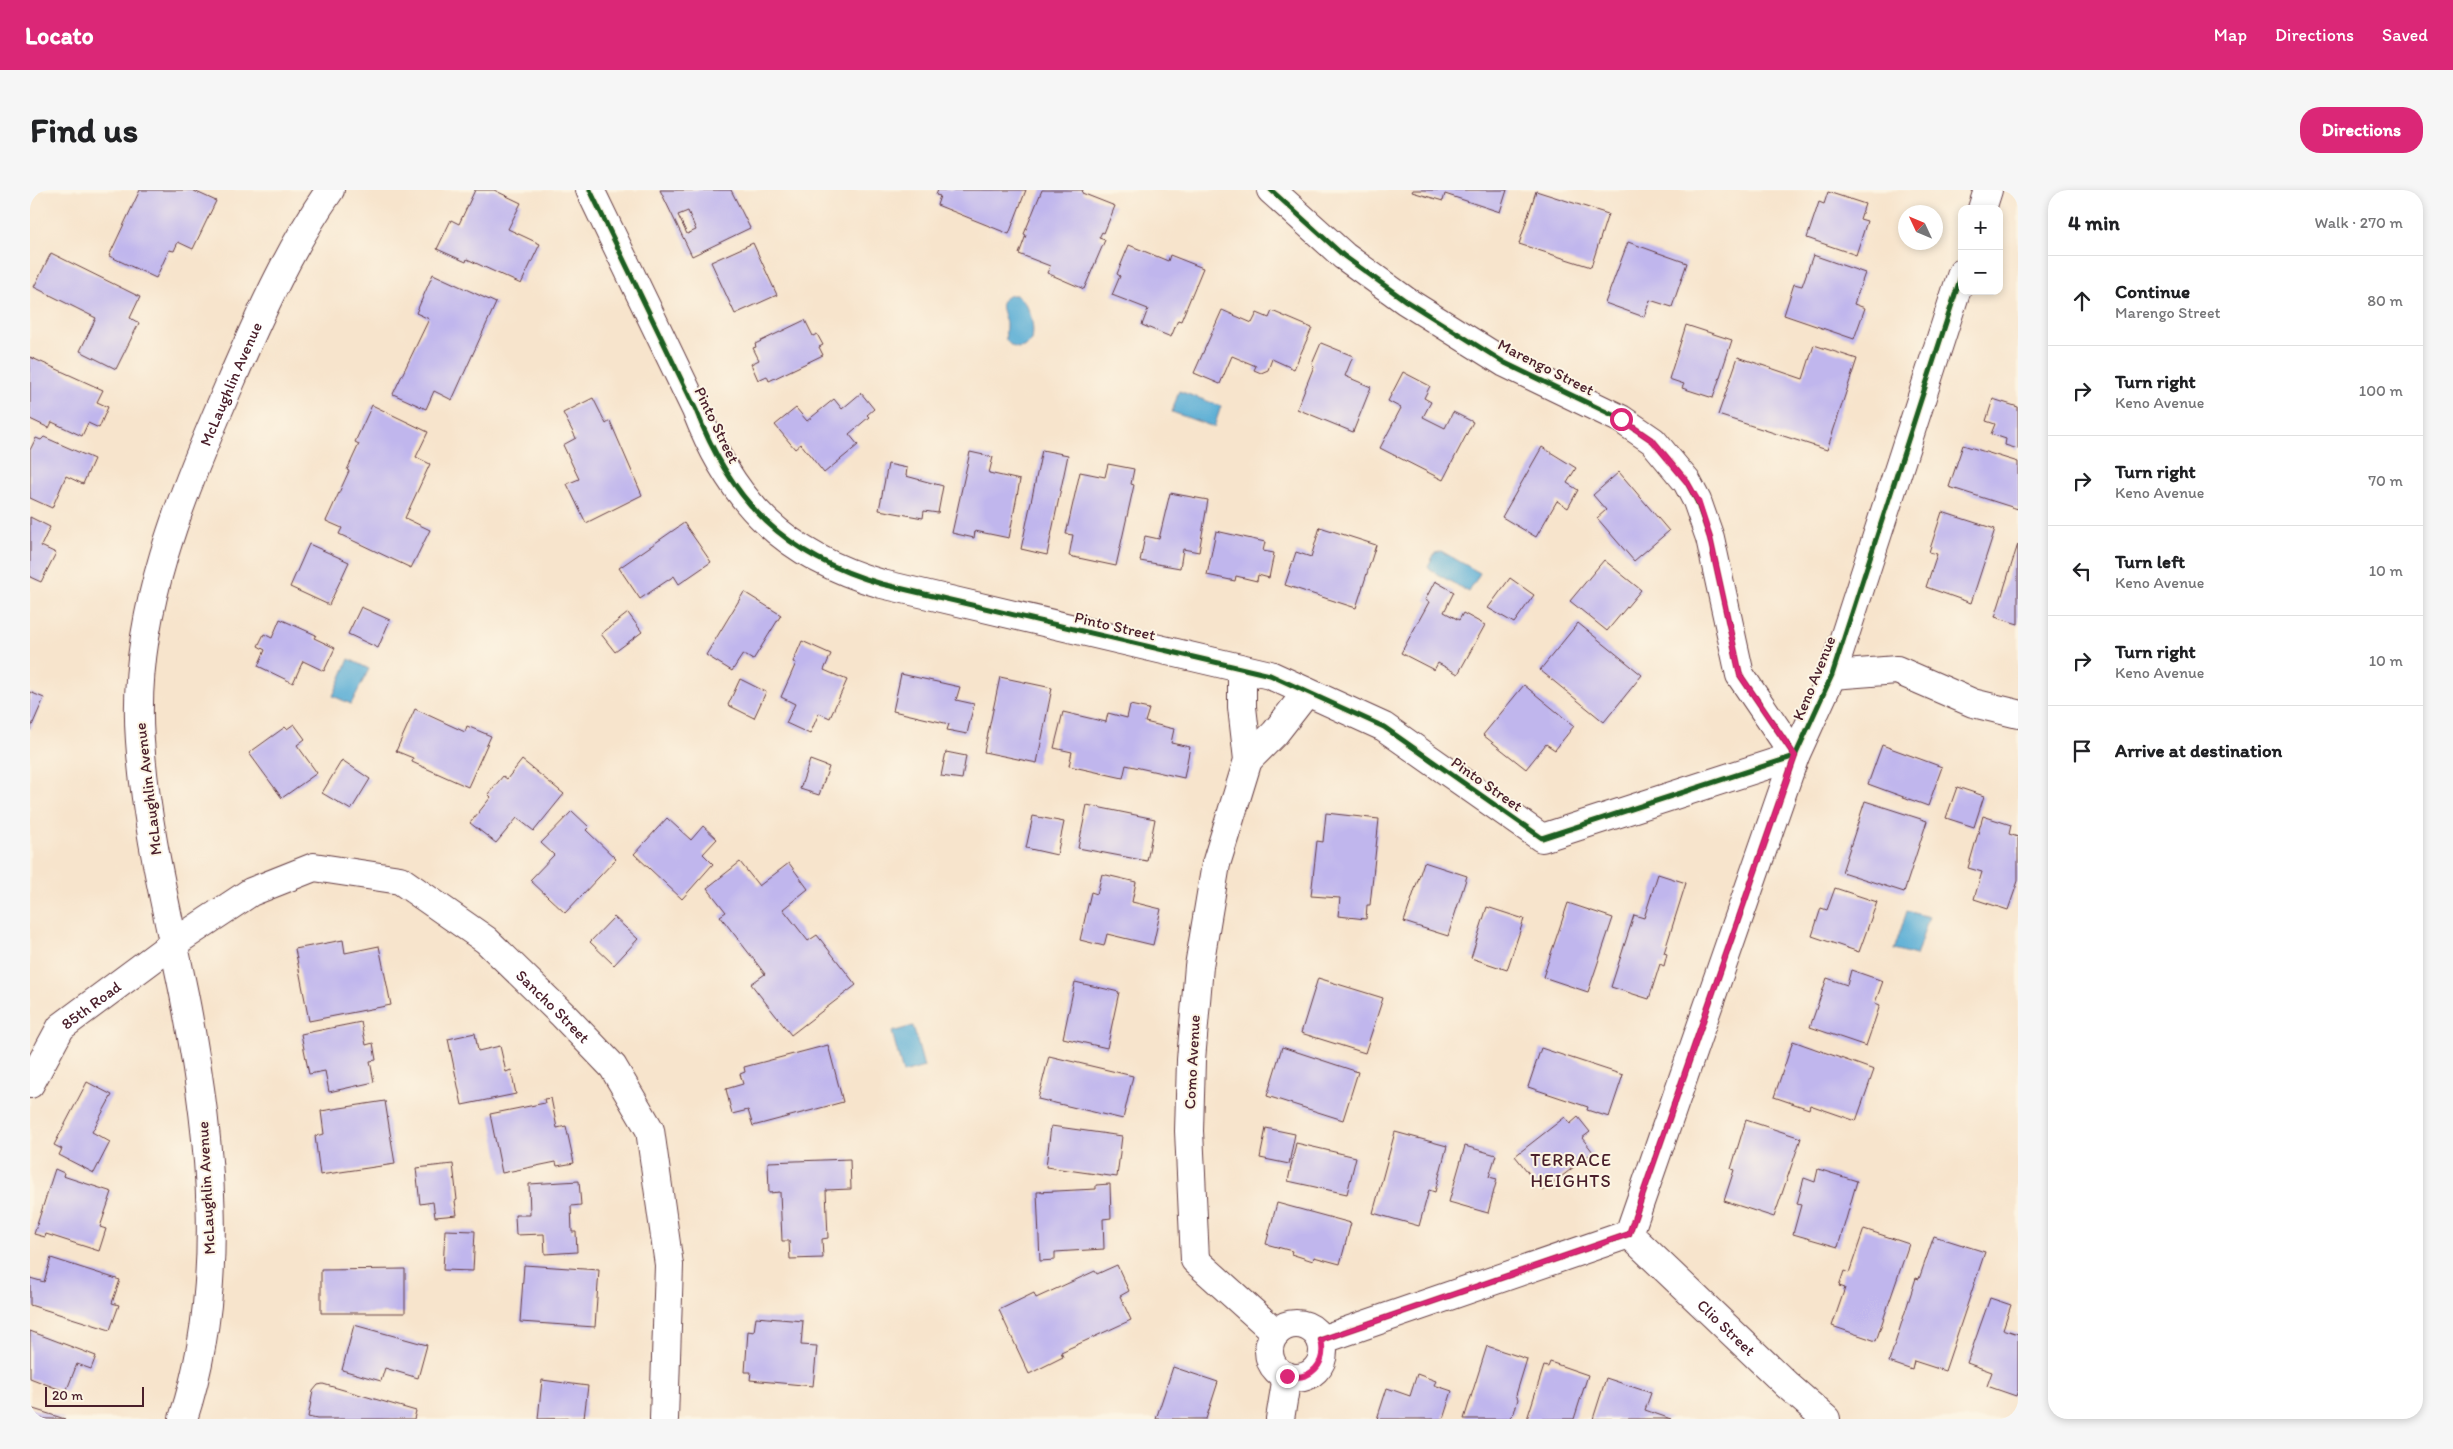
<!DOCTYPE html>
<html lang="en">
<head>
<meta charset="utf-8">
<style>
	:root { --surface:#fff; --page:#f6f6f6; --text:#202124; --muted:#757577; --line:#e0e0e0; --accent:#db2777 }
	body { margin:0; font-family:Itim,sans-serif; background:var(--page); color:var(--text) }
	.controls { position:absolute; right:15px; top:15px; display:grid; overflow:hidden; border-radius:10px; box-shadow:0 2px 8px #0003 }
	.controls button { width:45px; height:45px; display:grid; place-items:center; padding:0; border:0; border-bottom:1px solid var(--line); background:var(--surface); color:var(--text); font:25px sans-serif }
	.compass { position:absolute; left:1868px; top:15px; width:45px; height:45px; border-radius:50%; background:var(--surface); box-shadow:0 2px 8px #0003; rotate:314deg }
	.scale { position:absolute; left:15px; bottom:12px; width:99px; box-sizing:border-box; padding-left:5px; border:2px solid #4a1f2b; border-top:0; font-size:14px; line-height:18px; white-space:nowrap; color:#4a1f2b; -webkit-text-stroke:4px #fcf5e5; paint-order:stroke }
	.stop { position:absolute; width:15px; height:15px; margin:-11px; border:4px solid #db2777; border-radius:50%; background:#fff }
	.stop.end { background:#db2777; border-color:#fff; box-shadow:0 1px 5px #0008 }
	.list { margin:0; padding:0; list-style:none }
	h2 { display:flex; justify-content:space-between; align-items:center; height:65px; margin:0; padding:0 20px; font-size:21px }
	h2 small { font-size:16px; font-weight:400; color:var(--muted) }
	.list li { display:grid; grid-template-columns:32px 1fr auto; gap:15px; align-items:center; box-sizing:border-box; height:90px; padding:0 20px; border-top:1px solid var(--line) }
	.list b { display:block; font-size:19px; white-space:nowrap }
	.list p { margin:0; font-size:16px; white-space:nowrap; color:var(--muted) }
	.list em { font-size:16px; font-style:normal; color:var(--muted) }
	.icon { flex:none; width:28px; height:28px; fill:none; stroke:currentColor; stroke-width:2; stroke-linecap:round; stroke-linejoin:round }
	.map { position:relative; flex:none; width:1988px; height:1229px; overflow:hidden; border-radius:20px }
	header { display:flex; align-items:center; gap:30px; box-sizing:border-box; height:70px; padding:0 25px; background:var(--accent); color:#fff }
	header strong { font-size:24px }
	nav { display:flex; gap:28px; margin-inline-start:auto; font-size:18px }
	.intro { display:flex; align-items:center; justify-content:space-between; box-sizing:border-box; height:120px; padding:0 30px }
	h1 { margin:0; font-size:35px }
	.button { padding:12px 22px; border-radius:20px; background:var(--accent); color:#fff; font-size:18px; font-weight:700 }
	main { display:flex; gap:30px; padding:0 30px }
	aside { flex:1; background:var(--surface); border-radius:20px; box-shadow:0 2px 8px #0003 }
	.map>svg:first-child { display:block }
</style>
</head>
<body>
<header>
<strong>Locato</strong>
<nav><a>Map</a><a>Directions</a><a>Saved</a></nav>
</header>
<div class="intro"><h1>Find us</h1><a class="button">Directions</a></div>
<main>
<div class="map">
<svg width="1988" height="1229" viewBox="0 0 1988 1229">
	<rect width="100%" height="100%" fill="#fcf5e5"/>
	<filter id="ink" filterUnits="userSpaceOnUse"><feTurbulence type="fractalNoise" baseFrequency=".02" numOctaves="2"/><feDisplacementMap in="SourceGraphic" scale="10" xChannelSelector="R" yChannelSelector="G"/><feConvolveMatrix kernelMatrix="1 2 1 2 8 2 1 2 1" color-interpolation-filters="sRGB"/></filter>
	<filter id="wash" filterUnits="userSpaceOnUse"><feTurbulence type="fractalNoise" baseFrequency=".0096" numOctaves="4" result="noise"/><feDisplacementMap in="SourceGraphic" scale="20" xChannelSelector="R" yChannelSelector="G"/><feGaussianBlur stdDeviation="1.12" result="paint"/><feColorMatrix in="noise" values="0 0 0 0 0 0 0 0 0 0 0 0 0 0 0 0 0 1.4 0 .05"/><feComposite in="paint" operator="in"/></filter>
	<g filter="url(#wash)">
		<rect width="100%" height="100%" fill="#f7e4cc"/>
		<g fill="#59add5" stroke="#526680">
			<path d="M980 105H986C1000 113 1005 135 1002 150 994 160 984 161 976 150 975 144 976 140 976 134 974 121 965 113 980 105Z"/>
			<path d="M1149 201 1191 216 1184 237 1142 222Z"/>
			<path d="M1411 361 1450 383 1439 402 1400 380 1398 376 1405 363Z"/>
			<path d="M319 469 339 479 321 514 303 506Z"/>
			<path d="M1877 721 1899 727 1886 766 1864 760Z"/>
			<path d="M883 836 894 877 873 883 862 842Z"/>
		</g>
		<g id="blocks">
			<g fill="#c0b6ed" fill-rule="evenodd">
				<path d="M110 0H162L186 11 163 59 148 52 144 61 139 60 126 88 79 66Z"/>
				<path d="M445 0H464L491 13 478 39 510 54 491 94 437 69 436 72 407 59 421 30 429 34Z"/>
				<path d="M630 0H701L720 38 662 66ZM658 21 666 40 657 44 648 25Z"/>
				<path d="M908 0H996L979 44 907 15 910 6 906 5Z"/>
				<path d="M1012 0H1053L1052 3 1085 16 1074 43 1072 42 1069 48 1075 50 1054 99 1017 83 1020 76 989 64 996 45 994 44Z"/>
				<path d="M1383 0H1477L1470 22 1415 4 1413 11 1382 2Z"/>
				<path d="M1506 1 1578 24 1561 77 1489 54Z"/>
				<path d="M1798 2 1835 14 1830 29 1837 31 1826 65 1777 48 1789 12 1794 14Z"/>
				<path d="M1598 52 1657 73 1642 117 1620 110 1614 127 1575 113Z"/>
				<path d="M723 53 747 105 705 124 681 72Z"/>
				<path d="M1099 55 1138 71 1140 65 1173 78 1151 131 1148 130 1141 147 1112 135 1118 119 1082 105 1090 86 1087 84Z"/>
				<path d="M21 63 110 107 100 128 109 133 86 179 50 161 66 128 4 97Z"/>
				<path d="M1783 65 1835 83 1824 114 1835 118 1824 149 1754 125 1764 94 1772 96Z"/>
				<path d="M403 84 466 113 422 210 404 201 396 219 363 204 399 129 386 123Z"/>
				<path d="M1192 120 1222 133 1227 123 1239 128 1242 121 1282 138 1264 179 1242 169 1238 180 1231 183 1224 180 1226 176 1202 166 1190 194 1164 183Z"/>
				<path d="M775 130 783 146 787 144 793 155 789 157 793 165 739 191 737 186 728 190 721 174 729 170 723 158 726 157 725 154Z"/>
				<path d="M1656 135 1702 150 1683 208 1652 198 1654 194 1639 189Z"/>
				<path d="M1291 153 1323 166 1315 186 1341 197 1323 242 1267 219 1284 176 1282 174Z"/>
				<path d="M1784 155 1827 169 1797 260 1688 225 1708 167 1773 189Z"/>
				<path d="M0 167 73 200 67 212 78 217 69 238 58 233 52 246 22 232 19 238 0 229Z"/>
				<path d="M1373 182 1400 196 1394 208 1401 212 1393 227 1415 238 1423 222 1443 232 1413 290 1350 258 1371 218 1358 211Z"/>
				<path d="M831 203 844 219 837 225 839 227 819 244 828 255 794 283 771 254 765 259 745 235 766 218 777 231 804 209 812 219Z"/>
				<path d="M563 208 576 234 580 231 612 305 556 333 537 294 549 289 533 255 546 248 533 223Z"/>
				<path d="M1963 209 1988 217V259L1975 255 1976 249 1961 244 1965 234 1956 231Z"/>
				<path d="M342 215 398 242 386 267 400 274 375 328 400 340 381 378 309 344 312 338 296 331 319 281 317 280 329 254 325 252Z"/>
				<path d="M14 247 64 269 53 294 36 286 22 318 0 308V260L6 248 11 250Z"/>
				<path d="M1933 255 1988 272V319L1919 297Z"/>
				<path d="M1512 257 1546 278 1537 293 1548 300 1538 318 1527 311 1506 347 1472 327Z"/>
				<path d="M1012 260 1038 265 1017 365 991 359Z"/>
				<path d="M940 262 963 267 959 283 990 290 979 348 945 341 944 348 922 343Z"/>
				<path d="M858 274 877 278 876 286 913 296 908 323 894 321 893 328 849 320Z"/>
				<path d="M1078 274 1104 279 1101 294 1104 295 1086 376 1039 366 1043 345 1036 344 1050 282 1075 287Z"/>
				<path d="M1589 282 1639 341 1604 371 1567 328 1576 320 1563 305Z"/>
				<path d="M1140 303 1178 310 1169 362 1153 359 1150 378 1110 371 1115 346 1129 349Z"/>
				<path d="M1912 322 1965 339 1941 413 1896 397 1907 364 1899 362Z"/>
				<path d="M0 327 20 337 11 356 26 363 11 392 0 387Z"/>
				<path d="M654 333 681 372 649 394 644 386 610 409 589 378Z"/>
				<path d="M1290 337 1346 355 1326 418 1255 395 1266 362 1281 367Z"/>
				<path d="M1186 341 1235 352 1233 361 1244 363 1239 388 1228 385 1227 391 1206 386 1205 391 1177 385Z"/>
				<path d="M279 354 319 372 299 415 260 397Z"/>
				<path d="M1988 354V434L1965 427Z"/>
				<path d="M1574 370 1611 400 1577 441 1540 411Z"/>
				<path d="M1480 388 1504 405 1484 433 1458 418Z"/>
				<path d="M1405 391 1424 402 1414 422 1429 430 1433 423 1455 435 1428 484 1408 473 1404 480 1371 463 1399 412 1395 410Z"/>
				<path d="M714 402 751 425 723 470 713 464 702 481 676 465Z"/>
				<path d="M331 417 360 430 348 458 318 444Z"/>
				<path d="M598 423 612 442 585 462 571 444Z"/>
				<path d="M250 429 286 445 284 448 305 458 294 481 273 471 263 493 228 476 235 460 228 456 234 444 242 448Z"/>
				<path d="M1548 433 1612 485 1574 532 1510 480Z"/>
				<path d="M772 451 801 464 794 480 817 490 800 528 789 523 780 544 756 533 765 514 751 507 766 473 763 472Z"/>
				<path d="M871 484 930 497 926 510 944 514 937 544 917 540 919 534 863 521Z"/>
				<path d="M970 487 1022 498 1007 573 954 562Z"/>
				<path d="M710 489 736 502 724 528 698 515Z"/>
				<path d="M1494 495 1544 536 1525 560 1516 554 1496 579 1453 545Z"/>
				<path d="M0 502 14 508 0 540Z"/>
				<path d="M1100 515 1119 519 1115 532 1144 539 1141 553 1160 557 1154 588 1096 575 1093 588 1039 576 1042 562 1024 558 1033 522 1076 532 1078 523 1097 528Z"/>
				<path d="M385 519 435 542 437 536 461 546 438 597 382 572 383 568 366 561Z"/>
				<path d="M264 534 275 549 267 555 287 583 252 608 219 563 255 537 257 539Z"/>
				<path d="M1852 555 1912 577 1898 616 1838 594Z"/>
				<path d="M916 562 936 566 932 589 911 586Z"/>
				<path d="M312 570 340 589 321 620 292 603Z"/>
				<path d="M492 570 534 604 504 641 487 628 466 653 440 633 461 607 458 604 473 586 477 589Z"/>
				<path d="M780 570 799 577 789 605 770 599Z"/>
				<path d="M1927 597 1954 606 1944 637 1916 628Z"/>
				<path d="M1835 611 1897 631 1874 702 1812 682Z"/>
				<path d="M1057 615 1125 629 1117 671 1048 658Z"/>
				<path d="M542 621 559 637 556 640 586 669 535 723 500 690 524 665 511 653Z"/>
				<path d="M1296 623 1349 629 1340 715H1337L1336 729 1308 726 1310 708 1281 706 1287 651 1293 652Z"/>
				<path d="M1003 626 1034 632 1027 665 996 658Z"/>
				<path d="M1953 626 1981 635 1979 644 1988 647V691L1978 720 1944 709 1952 682 1938 678Z"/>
				<path d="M637 628 661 650 673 636 687 649 673 664 683 674 652 709 604 664Z"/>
				<path d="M710 672 729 696 759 673 778 699 753 719 778 751 787 745 826 795 761 845 721 794 735 784 690 726 696 722 677 698Z"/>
				<path d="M1394 672 1437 686 1418 746 1374 732Z"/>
				<path d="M1072 684 1106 692 1102 712 1131 719 1123 755 1077 744 1074 756 1050 750 1061 702 1067 704Z"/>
				<path d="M1628 684 1656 693 1634 763 1637 764 1634 776 1630 774 1619 809 1581 797 1604 725 1614 728Z"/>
				<path d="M1805 698 1847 712 1829 762 1782 746 1791 718 1797 720Z"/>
				<path d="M1538 713 1583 728 1558 802 1513 787Z"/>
				<path d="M1457 717 1494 729 1477 780 1441 768Z"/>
				<path d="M584 727 608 749 584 775 560 752Z"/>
				<path d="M313 750 315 763 349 756 361 815 279 831 265 759Z"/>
				<path d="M1821 780 1853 791 1845 813 1850 815 1836 856 1780 837 1797 788 1817 795Z"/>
				<path d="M1288 788 1353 808 1335 863 1271 843Z"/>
				<path d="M1045 792 1089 802 1077 858 1033 848Z"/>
				<path d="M331 832 336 855 343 853 346 870 340 871 344 892 299 902 295 881 279 884 271 844Z"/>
				<path d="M445 843 448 861 470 856 476 882 481 880 486 904 432 915 418 849Z"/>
				<path d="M1763 851 1844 880 1826 931 1780 915 1779 919 1744 907Z"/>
				<path d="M798 855 813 912 723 936 718 920 702 924 696 899 713 894 710 884 715 882 714 877Z"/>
				<path d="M1252 857 1328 882 1313 930 1237 906Z"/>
				<path d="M1511 858 1593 885 1579 927 1557 920 1558 917 1498 897Z"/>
				<path d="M1019 866 1103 886 1093 929 1008 909Z"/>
				<path d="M57 892 82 905 62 942 80 952 64 983 29 965 32 959 24 955Z"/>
				<path d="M521 908 527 938 536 936 544 973 527 976 526 972 472 983 460 924 515 913 514 909Z"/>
				<path d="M355 911 365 974 290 985 285 946 294 944 291 921Z"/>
				<path d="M1535 927 1540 934 1548 927 1560 942 1552 948 1563 962 1513 1001 1485 966Z"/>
				<path d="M1716 930 1771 948 1744 1027 1694 1011 1704 980 1701 979Z"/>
				<path d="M1021 936 1092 946 1087 987 1016 977Z"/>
				<path d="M1236 938 1265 944 1259 974 1230 968Z"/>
				<path d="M1365 942 1417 956 1405 1002 1399 1000 1389 1036 1343 1023Z"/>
				<path d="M1266 953 1326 967 1317 1004 1258 991Z"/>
				<path d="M1435 956 1466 965 1459 987 1467 989 1458 1023 1419 1012Z"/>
				<path d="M820 969 821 999 796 1000 798 1048 792 1049 793 1068 760 1069 759 1051H752L750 1002 739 1003 738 972Z"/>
				<path d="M423 974 427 1010 425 1011 427 1025 405 1027 403 1012 390 1014 386 978Z"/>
				<path d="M25 979 34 983 33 986 82 1002 70 1037 76 1039 69 1061 16 1044 15 1047 4 1044Z"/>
				<path d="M1788 979 1827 991 1808 1057 1763 1044 1771 1015 1767 1014 1774 988 1785 992Z"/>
				<path d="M549 991 551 1015 541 1016 542 1042H546L547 1062 515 1064 514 1044 486 1045 485 1025H500L499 994Z"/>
				<path d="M1080 994 1081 1028 1073 1029 1074 1059 1025 1062V1070L1010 1071 1007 1002 1066 999V995Z"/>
				<path d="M1247 1013 1321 1033 1310 1074 1284 1067 1283 1071 1261 1064 1262 1061 1236 1054Z"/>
				<path d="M1834 1039 1879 1054 1846 1151 1802 1136 1815 1098 1809 1096 1814 1081 1819 1083Z"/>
				<path d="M415 1040 445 1041 443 1081 413 1080Z"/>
				<path d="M1904 1046 1955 1062 1915 1181 1884 1171 1882 1180 1859 1172 1886 1088 1889 1089Z"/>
				<path d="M21 1068 90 1090 82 1113 89 1115 80 1140 0 1115V1088L14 1092Z"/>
				<path d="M494 1075 569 1080 565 1137 490 1132Z"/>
				<path d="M1087 1075 1099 1101 1090 1106 1101 1130 1031 1162 1033 1167 999 1184 969 1120 1004 1103 1006 1108 1065 1081 1067 1084Z"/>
				<path d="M375 1079V1123H291V1080Z"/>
				<path d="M1960 1108 1981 1115 1973 1139 1988 1144V1200L1986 1206 1957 1196 1962 1182 1937 1173Z"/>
				<path d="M726 1127 773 1131 771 1155 787 1156 783 1196 720 1190 721 1182H715L718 1141 724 1142Z"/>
				<path d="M324 1135 397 1155 388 1188 355 1178 351 1191 312 1180Z"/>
				<path d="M0 1141 66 1166 61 1179 47 1174 36 1202 0 1188Z"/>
				<path d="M1457 1156 1497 1169 1486 1205 1488 1209 1484 1223 1478 1229H1434Z"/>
				<path d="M1520 1172 1558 1185 1544 1229H1497L1514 1176 1518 1177Z"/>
				<path d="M1143 1177 1188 1192 1176 1229H1126Z"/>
				<path d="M1387 1184 1406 1191 1404 1195 1422 1201 1413 1229H1347L1357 1198 1380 1206Z"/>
				<path d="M1576 1188 1621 1203 1615 1220 1641 1229H1563Z"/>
				<path d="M512 1190 558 1196 554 1228 508 1229Z"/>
				<path d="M293 1194 386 1221 384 1229H287L278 1227 283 1201 288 1195Z"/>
				<path d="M0 1218 35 1229H0Z"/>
			</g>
		</g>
	</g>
	<g filter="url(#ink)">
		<use href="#blocks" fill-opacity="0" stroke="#643d43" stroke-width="1"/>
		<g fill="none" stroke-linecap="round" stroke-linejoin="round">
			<g stroke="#643d43" stroke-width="30">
				<g id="minor">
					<path d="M560 0 666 220C702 313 755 366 852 394L1240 485 1354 537 1512 648 1765 566 1710 485 1680 348 1667 311 1657 292 1623 251 1591 229 1475 173 1376 111 1314 66 1241 0"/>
					<path d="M1952 19 1958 0"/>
					<path d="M1212 479V517L1218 570 1186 674 1169 776 1161 870 1159 941 1165 1070 1246 1143"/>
					<path d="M1802 485 1867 480 1943 513 1988 524"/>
					<path d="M1218 570 1245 543 1277 502"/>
					<path id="s1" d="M0 894 31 837 144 753 221 702 284 677 370 690 456 750 533 825 583 877 620 940 639 1075 634 1229"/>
					<path id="s2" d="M1599 1044 1757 1195 1796 1229"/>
					<circle cx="1266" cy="1161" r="27"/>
					<path d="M1291 1150 1599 1044 1765 566 1802 485 1932 83"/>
					<path id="s3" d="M153 1229C198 1093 181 942 154 804 137 720 116 637 110 551 100 422 155 298 205 182 232 120 261 56 300 0"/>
					<path d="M1250 1229 1257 1186"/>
				</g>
			</g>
			<use href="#minor" stroke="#fff" stroke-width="28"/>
			<g stroke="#fcf5e5" stroke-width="8">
				<g id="cycleway">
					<path d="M560 0 666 220C702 313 755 366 852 394L1240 485 1354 537 1512 648 1765 566 1710 485 1680 348 1667 311 1657 292 1623 251 1591 229 1475 173 1376 111 1314 66 1241 0"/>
					<path d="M1291 1150 1599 1044 1765 566 1802 485 1932 83"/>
				</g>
			</g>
			<use href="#cycleway" stroke="#1b5e20" stroke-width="5"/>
		</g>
	</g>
	<g fill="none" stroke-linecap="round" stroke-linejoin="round" filter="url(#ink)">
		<path stroke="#db2777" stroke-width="6" d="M1257 1186C1281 1191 1297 1174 1291 1150L1599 1044 1765 566 1710 485 1680 348 1668 311 1657 292 1623 251 1591 229"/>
	</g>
	<g text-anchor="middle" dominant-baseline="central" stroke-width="4" stroke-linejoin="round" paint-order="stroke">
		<g font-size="16" fill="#4a1f2b" stroke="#fcf5e5">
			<text transform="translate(1516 177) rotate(27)">Marengo Street</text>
			<text stroke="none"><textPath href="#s3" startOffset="1059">McLaughlin Avenue</textPath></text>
			<text transform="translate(687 235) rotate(64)">Pinto Street</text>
			<text transform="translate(1085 436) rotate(13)">Pinto Street</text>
			<text transform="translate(1784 488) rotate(-68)">Keno Avenue</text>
			<text transform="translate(1457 594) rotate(35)">Pinto Street</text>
			<text transform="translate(118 599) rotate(-97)">McLaughlin Avenue</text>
			<text stroke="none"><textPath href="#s1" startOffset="102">85th Road</textPath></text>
			<text stroke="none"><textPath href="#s1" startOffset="652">Sancho Street</textPath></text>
			<text transform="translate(1162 872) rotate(-87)">Como Avenue</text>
			<text transform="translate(176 998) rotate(-93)">McLaughlin Avenue</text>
			<text stroke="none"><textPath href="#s2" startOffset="135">Clio Street</textPath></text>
		</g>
		<g font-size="18" letter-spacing="1" fill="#4a1f2b" stroke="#fcf5e5">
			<text x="1541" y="970">TERRACE<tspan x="1541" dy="21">HEIGHTS</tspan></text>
		</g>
	</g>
</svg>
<div class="controls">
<button>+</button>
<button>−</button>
</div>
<svg class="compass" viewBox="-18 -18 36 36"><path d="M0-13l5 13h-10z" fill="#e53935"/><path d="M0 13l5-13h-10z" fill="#757577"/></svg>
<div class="scale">20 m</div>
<div class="stop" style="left:1591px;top:229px"></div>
<div class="stop end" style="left:1257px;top:1186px"></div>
</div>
<aside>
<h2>4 min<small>Walk · 270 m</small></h2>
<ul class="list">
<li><svg class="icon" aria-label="ahead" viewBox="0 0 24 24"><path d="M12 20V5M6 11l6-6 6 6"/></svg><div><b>Continue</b><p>Marengo Street</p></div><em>80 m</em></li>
<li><svg class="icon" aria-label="right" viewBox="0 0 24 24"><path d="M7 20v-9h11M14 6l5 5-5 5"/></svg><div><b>Turn right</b><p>Keno Avenue</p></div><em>100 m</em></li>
<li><svg class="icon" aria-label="right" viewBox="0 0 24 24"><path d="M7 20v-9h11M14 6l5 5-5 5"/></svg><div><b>Turn right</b><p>Keno Avenue</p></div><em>70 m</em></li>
<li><svg class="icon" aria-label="left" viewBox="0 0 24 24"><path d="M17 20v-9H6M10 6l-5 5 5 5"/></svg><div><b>Turn left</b><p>Keno Avenue</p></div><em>10 m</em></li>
<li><svg class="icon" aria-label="right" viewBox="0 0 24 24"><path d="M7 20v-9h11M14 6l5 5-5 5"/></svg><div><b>Turn right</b><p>Keno Avenue</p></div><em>10 m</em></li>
<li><svg class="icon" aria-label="arrive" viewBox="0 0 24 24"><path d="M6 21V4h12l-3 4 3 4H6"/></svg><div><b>Arrive at destination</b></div></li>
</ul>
</aside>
</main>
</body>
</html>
